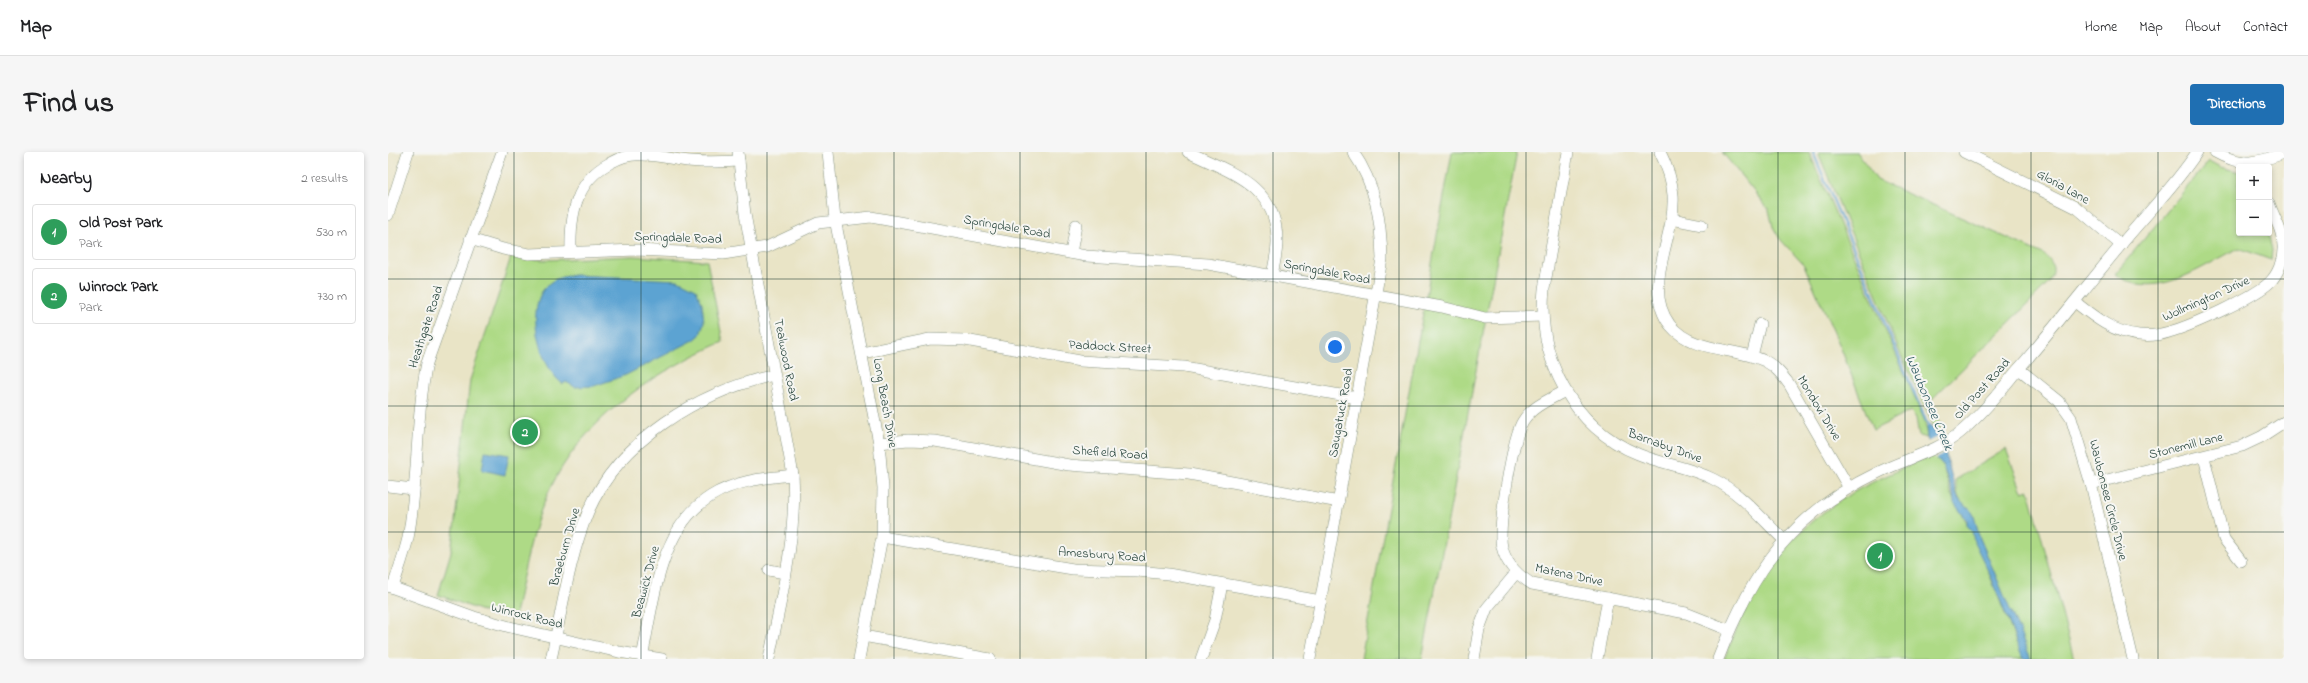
<!DOCTYPE html>
<html lang="en">
<head>
<meta charset="utf-8">
<style>
	:root { --surface:#fff; --page:#f6f6f6; --text:#202124; --muted:#757577; --line:#e0e0e0; --accent:#1f6fb2 }
	body { margin:0; font-family:"Indie Flower",sans-serif; background:var(--page); color:var(--text) }
	.controls { position:absolute; right:12px; top:12px; display:grid; overflow:hidden; border-radius:4px; box-shadow:0 2px 6px #0003 }
	.controls button { width:36px; height:36px; display:grid; place-items:center; padding:0; border:0; border-bottom:1px solid var(--line); background:var(--surface); color:var(--text); font:20px sans-serif }
	.you { position:absolute; left:947px; top:195px; width:14px; height:14px; margin:-10px; border:3px solid #fff; border-radius:50%; background:#1a73e8; box-shadow:0 0 0 6px #1a73e833 }
	.badge { display:grid; place-items:center; width:26px; height:26px; border-radius:50%; background:var(--accent); color:#fff; font-size:13px; font-weight:700 }
	.pin { position:absolute; translate:-50% -50%; border:2px solid #fff; box-shadow:0 1px 4px #0006 }
	.list { margin:0; padding:0; list-style:none }
	h2 { display:flex; justify-content:space-between; align-items:center; height:52px; margin:0; padding:0 16px; font-size:17px }
	h2 small { font-size:13px; font-weight:400; color:var(--muted) }
	.list li { display:grid; grid-template-columns:26px 1fr auto; gap:12px; align-items:center; box-sizing:border-box; height:56px; margin:0 8px 8px; padding:0 8px; border:1px solid var(--line); border-radius:4px }
	.list b { display:block; font-size:15px; white-space:nowrap }
	.list p { margin:0; font-size:13px; white-space:nowrap; color:var(--muted) }
	.list em { font-size:13px; font-style:normal; color:var(--muted) }
	.map { position:relative; flex:none; width:1896px; height:507px; overflow:hidden; border-radius:4px }
	header { display:flex; align-items:center; gap:24px; box-sizing:border-box; height:56px; padding:0 20px; background:var(--surface); border-bottom:1px solid var(--line) }
	header strong { font-size:19px }
	nav { display:flex; gap:22px; margin-inline-start:auto; font-size:14px }
	.intro { display:flex; align-items:center; justify-content:space-between; box-sizing:border-box; height:96px; padding:0 24px }
	h1 { margin:0; font-size:28px }
	.button { padding:10px 18px; border-radius:4px; background:var(--accent); color:#fff; font-size:14px; font-weight:700 }
	main { display:flex; gap:24px; padding:0 24px }
	aside { flex:1; background:var(--surface); border-radius:4px; box-shadow:0 2px 6px #0003 }
	.map>svg:first-child { display:block }
</style>
</head>
<body>
<header>
<strong>Map</strong>
<nav><a>Home</a><a>Map</a><a>About</a><a>Contact</a></nav>
</header>
<div class="intro"><h1>Find us</h1><a class="button">Directions</a></div>
<main>
<aside>
<h2>Nearby<small>2 results</small></h2>
<ul class="list">
<li><span class="badge" style="background:#2e9e5b">1</span><div><b>Old Post Park</b><p>Park</p></div><em>530 m</em></li>
<li><span class="badge" style="background:#2e9e5b">2</span><div><b>Winrock Park</b><p>Park</p></div><em>730 m</em></li>
</ul>
</aside>
<div class="map">
<svg width="1896" height="507" viewBox="0 0 1896 507">
	<rect width="100%" height="100%" fill="#f6f6f2"/>
	<filter id="ink" filterUnits="userSpaceOnUse"><feTurbulence type="fractalNoise" baseFrequency=".025" numOctaves="2"/><feDisplacementMap in="SourceGraphic" scale="8" xChannelSelector="R" yChannelSelector="G"/><feConvolveMatrix kernelMatrix="1 2 1 2 8 2 1 2 1" color-interpolation-filters="sRGB"/></filter>
	<filter id="wash" filterUnits="userSpaceOnUse"><feTurbulence type="fractalNoise" baseFrequency=".012" numOctaves="4" result="noise"/><feDisplacementMap in="SourceGraphic" scale="16" xChannelSelector="R" yChannelSelector="G"/><feGaussianBlur stdDeviation="0.9" result="paint"/><feColorMatrix in="noise" values="0 0 0 0 0 0 0 0 0 0 0 0 0 0 0 0 0 1.4 0 .05"/><feComposite in="paint" operator="in"/></filter>
	<g filter="url(#wash)">
		<rect width="100%" height="100%" fill="#e9e4c6"/>
		<g fill="#aeda86" stroke="#668c5d">
			<path d="M1064 0H1129L1034 507H973Z"/>
			<path d="M1334 0H1421L1537 270 1539 286 1531 284 1528 266 1523 259 1485 278 1452 194 1416 113 1392 87 1385 75 1381 58Z"/>
			<path d="M1430 0H1469L1489 28 1655 102C1666 111 1668 118 1661 131L1540 251 1542 260 1553 272 1550 282 1512 201Z"/>
			<path d="M1821 9 1832 15 1851 20V81H1880L1884 98 1883 108 1851 96C1814 114 1767 151 1727 122Z"/>
			<path d="M245 104 319 109 335 190C256 225 184 274 153 358 140 393 134 431 126 467L97 460 50 443 63 400 67 369 82 228 123 105 156 108Z"/>
			<path d="M1618 297 1633 337 1635 340 1641 338 1686 507H1642L1591 384 1586 363 1575 354 1570 344 1567 328Z"/>
			<path d="M1545 302 1554 312 1565 347 1584 379 1635 507H1336C1363 441 1388 391 1450 350 1479 330 1514 318 1545 302Z"/>
		</g>
		<g fill="#5ba3d2" stroke="#3d7083">
			<path d="M187 123 290 128 308 137 314 151 316 170 312 183 306 188 238 223 206 234 187 235 178 230 175 232C151 215 134 150 163 130 170 125 178 124 187 123Z"/>
			<path d="M1542 274C1561 293 1560 321 1570 345 1573 352 1579 354 1584 360 1588 366 1589 377 1591 384L1643 507H1635L1604 427 1586 390 1584 379 1579 373V368L1566 351 1565 341 1554 312 1545 302 1539 286 1538 276Z"/>
			<path d="M97 299 121 303 117 323 94 318Z"/>
		</g>
		<path fill="#e9e4c6" d="M1551 284 1558 301 1547 307 1539 290Z"/>
		<g fill="none" stroke-linecap="round" stroke-linejoin="round">
			<path stroke="#5ba3d2" stroke-width="2" d="M1425 0 1541 276"/>
		</g>
	</g>
	<g filter="url(#ink)">
		<g fill="none" stroke-linecap="round" stroke-linejoin="round">
			<g stroke="#84907d" stroke-width="12">
				<g id="minor">
					<path d="M350 0 357 62 405 323C409 385 393 446 381 507"/>
					<path d="M440 0 447 67 491 291 495 336 494 385 471 507"/>
					<path d="M800 0C842 20 890 34 889 90 889 101 886 113 884 123"/>
					<path d="M1180 0 1156 137C1149 206 1184 275 1250 302 1274 312 1301 315 1325 327 1352 340 1374 367 1396 388"/>
					<path d="M1272 0C1279 14 1284 28 1285 43 1288 85 1253 135 1282 173 1305 201 1347 195 1377 209 1387 214 1394 223 1401 232L1461 336"/>
					<path d="M1576 0 1689 56 1733 93"/>
					<path d="M1827 0C1853 15 1870 11 1896 1"/>
					<path d="M0 63 20 0"/>
					<path d="M1284 67 1314 73"/>
					<path d="M82 87 115 97 141 102 249 98 335 102 379 95 430 71 483 65 698 104 820 112 1054 155 1097 166 1155 164"/>
					<path d="M183 100C182 64 187 29 222 11 231 6 243 2 254 3 267 3 280 6 293 8 312 11 331 10 351 9"/>
					<path d="M683 101 688 73"/>
					<path d="M1687 150C1706 165 1726 181 1751 183 1761 184 1772 183 1781 180 1803 174 1867 145 1882 130 1890 122 1895 109 1895 97 1896 80 1886 66 1881 51"/>
					<path d="M474 201 542 187 577 188 692 209 796 215 969 246"/>
					<path d="M1364 204 1372 172"/>
					<path d="M1631 217 1671 249 1683 266 1703 332 1745 507"/>
					<path d="M1177 239C1163 247 1144 254 1135 269 1125 283 1109 378 1114 395 1118 412 1129 423 1144 432L1298 461 1341 478"/>
					<path d="M491 291 520 288 547 289 681 313 801 322 951 350"/>
					<path d="M1816 305 1836 387 1853 409"/>
					<path d="M1703 332 1854 294 1873 285 1896 270"/>
					<path d="M0 334 25 337"/>
					<path d="M494 385 685 417 750 419 780 422 933 449"/>
					<path d="M381 418 397 421"/>
					<path d="M0 434 86 465 122 475 231 500 274 507"/>
					<path d="M5 435C10 419 16 403 20 386 31 328 27 268 39 211L114 0"/>
					<path d="M475 484 602 507"/>
					<path d="M254 505C266 450 270 377 323 344 348 328 377 326 405 323"/>
					<path d="M163 507C174 459 181 406 200 360 232 287 311 240 386 223"/>
					<path d="M813 507 827 468 834 432"/>
					<path d="M922 507 994 107C993 68 988 33 965 0"/>
					<path d="M1086 507 1091 477 1099 456 1128 421"/>
					<path d="M1209 507 1220 446"/>
					<path d="M1330 507C1364 419 1403 362 1491 320 1517 307 1551 299 1574 279 1594 262 1611 241 1627 221 1663 180 1697 136 1732 94 1757 63 1787 34 1809 0"/>
				</g>
			</g>
			<use href="#minor" stroke="#fff" stroke-width="11"/>
		</g>
	</g>
	<path fill="none" stroke="#1f3d34" stroke-width="1" stroke-opacity="0.55" d="M126 0V507M253 0V507M379 0V507M506 0V507M632 0V507M758 0V507M885 0V507M1011 0V507M1138 0V507M1264 0V507M1390 0V507M1517 0V507M1643 0V507M1770 0V507M0 127H1896M0 254H1896M0 380H1896"/>
	<g text-anchor="middle" dominant-baseline="central" stroke-width="4" stroke-linejoin="round" paint-order="stroke">
		<g font-size="13" fill="#1f3d34" stroke="#f6f6f2">
			<text transform="translate(1675 35) rotate(29)">Gloria Lane</text>
			<text transform="translate(619 75) rotate(10)">Springdale Road</text>
			<text transform="translate(290 86) rotate(2)">Springdale Road</text>
			<text transform="translate(939 120) rotate(11)">Springdale Road</text>
			<text transform="translate(1818 147) rotate(-24)">Wollmington Drive</text>
			<text transform="translate(38 175) rotate(-72)">Heathgate Road</text>
			<text transform="translate(722 195) rotate(3)">Paddock Street</text>
			<text transform="translate(398 208) rotate(79)">Tealwood Road</text>
			<text transform="translate(1594 237) rotate(-48)">Old Post Road</text>
			<text transform="translate(497 251) rotate(80)">Long Beach Drive</text>
			<text transform="translate(1431 256) rotate(59)">Mondovi Drive</text>
			<text transform="translate(953 261) rotate(-80)">Saugatuck Road</text>
			<text transform="translate(1277 294) rotate(20)">Barnaby Drive</text>
			<text transform="translate(1798 294) rotate(-14)">Stonemill Lane</text>
			<text transform="translate(722 301) rotate(4)">Shefield Road</text>
			<text transform="translate(1720 348) rotate(76)">Waubonsee Circle Drive</text>
			<text transform="translate(177 395) rotate(-74)">Braeburn Drive</text>
			<text transform="translate(714 403) rotate(4)">Amesbury Road</text>
			<text transform="translate(1181 423) rotate(12)">Matena Drive</text>
			<text transform="translate(258 430) rotate(-75)">Beawick Drive</text>
			<text transform="translate(139 464) rotate(14)">Winrock Road</text>
		</g>
		<g font-size="14" font-style="italic" fill="#315c63" stroke="#f6f6f2">
			<text transform="translate(1541 251) rotate(67)">Waubonsee Creek</text>
		</g>
	</g>
</svg>
<div class="controls">
<button>+</button>
<button>−</button>
</div>
<div class="you"></div>
<div class="pin badge" style="left:1492px;top:404px;background:#2e9e5b">1</div>
<div class="pin badge" style="left:137px;top:280px;background:#2e9e5b">2</div>
</div>
</main>
</body>
</html>
